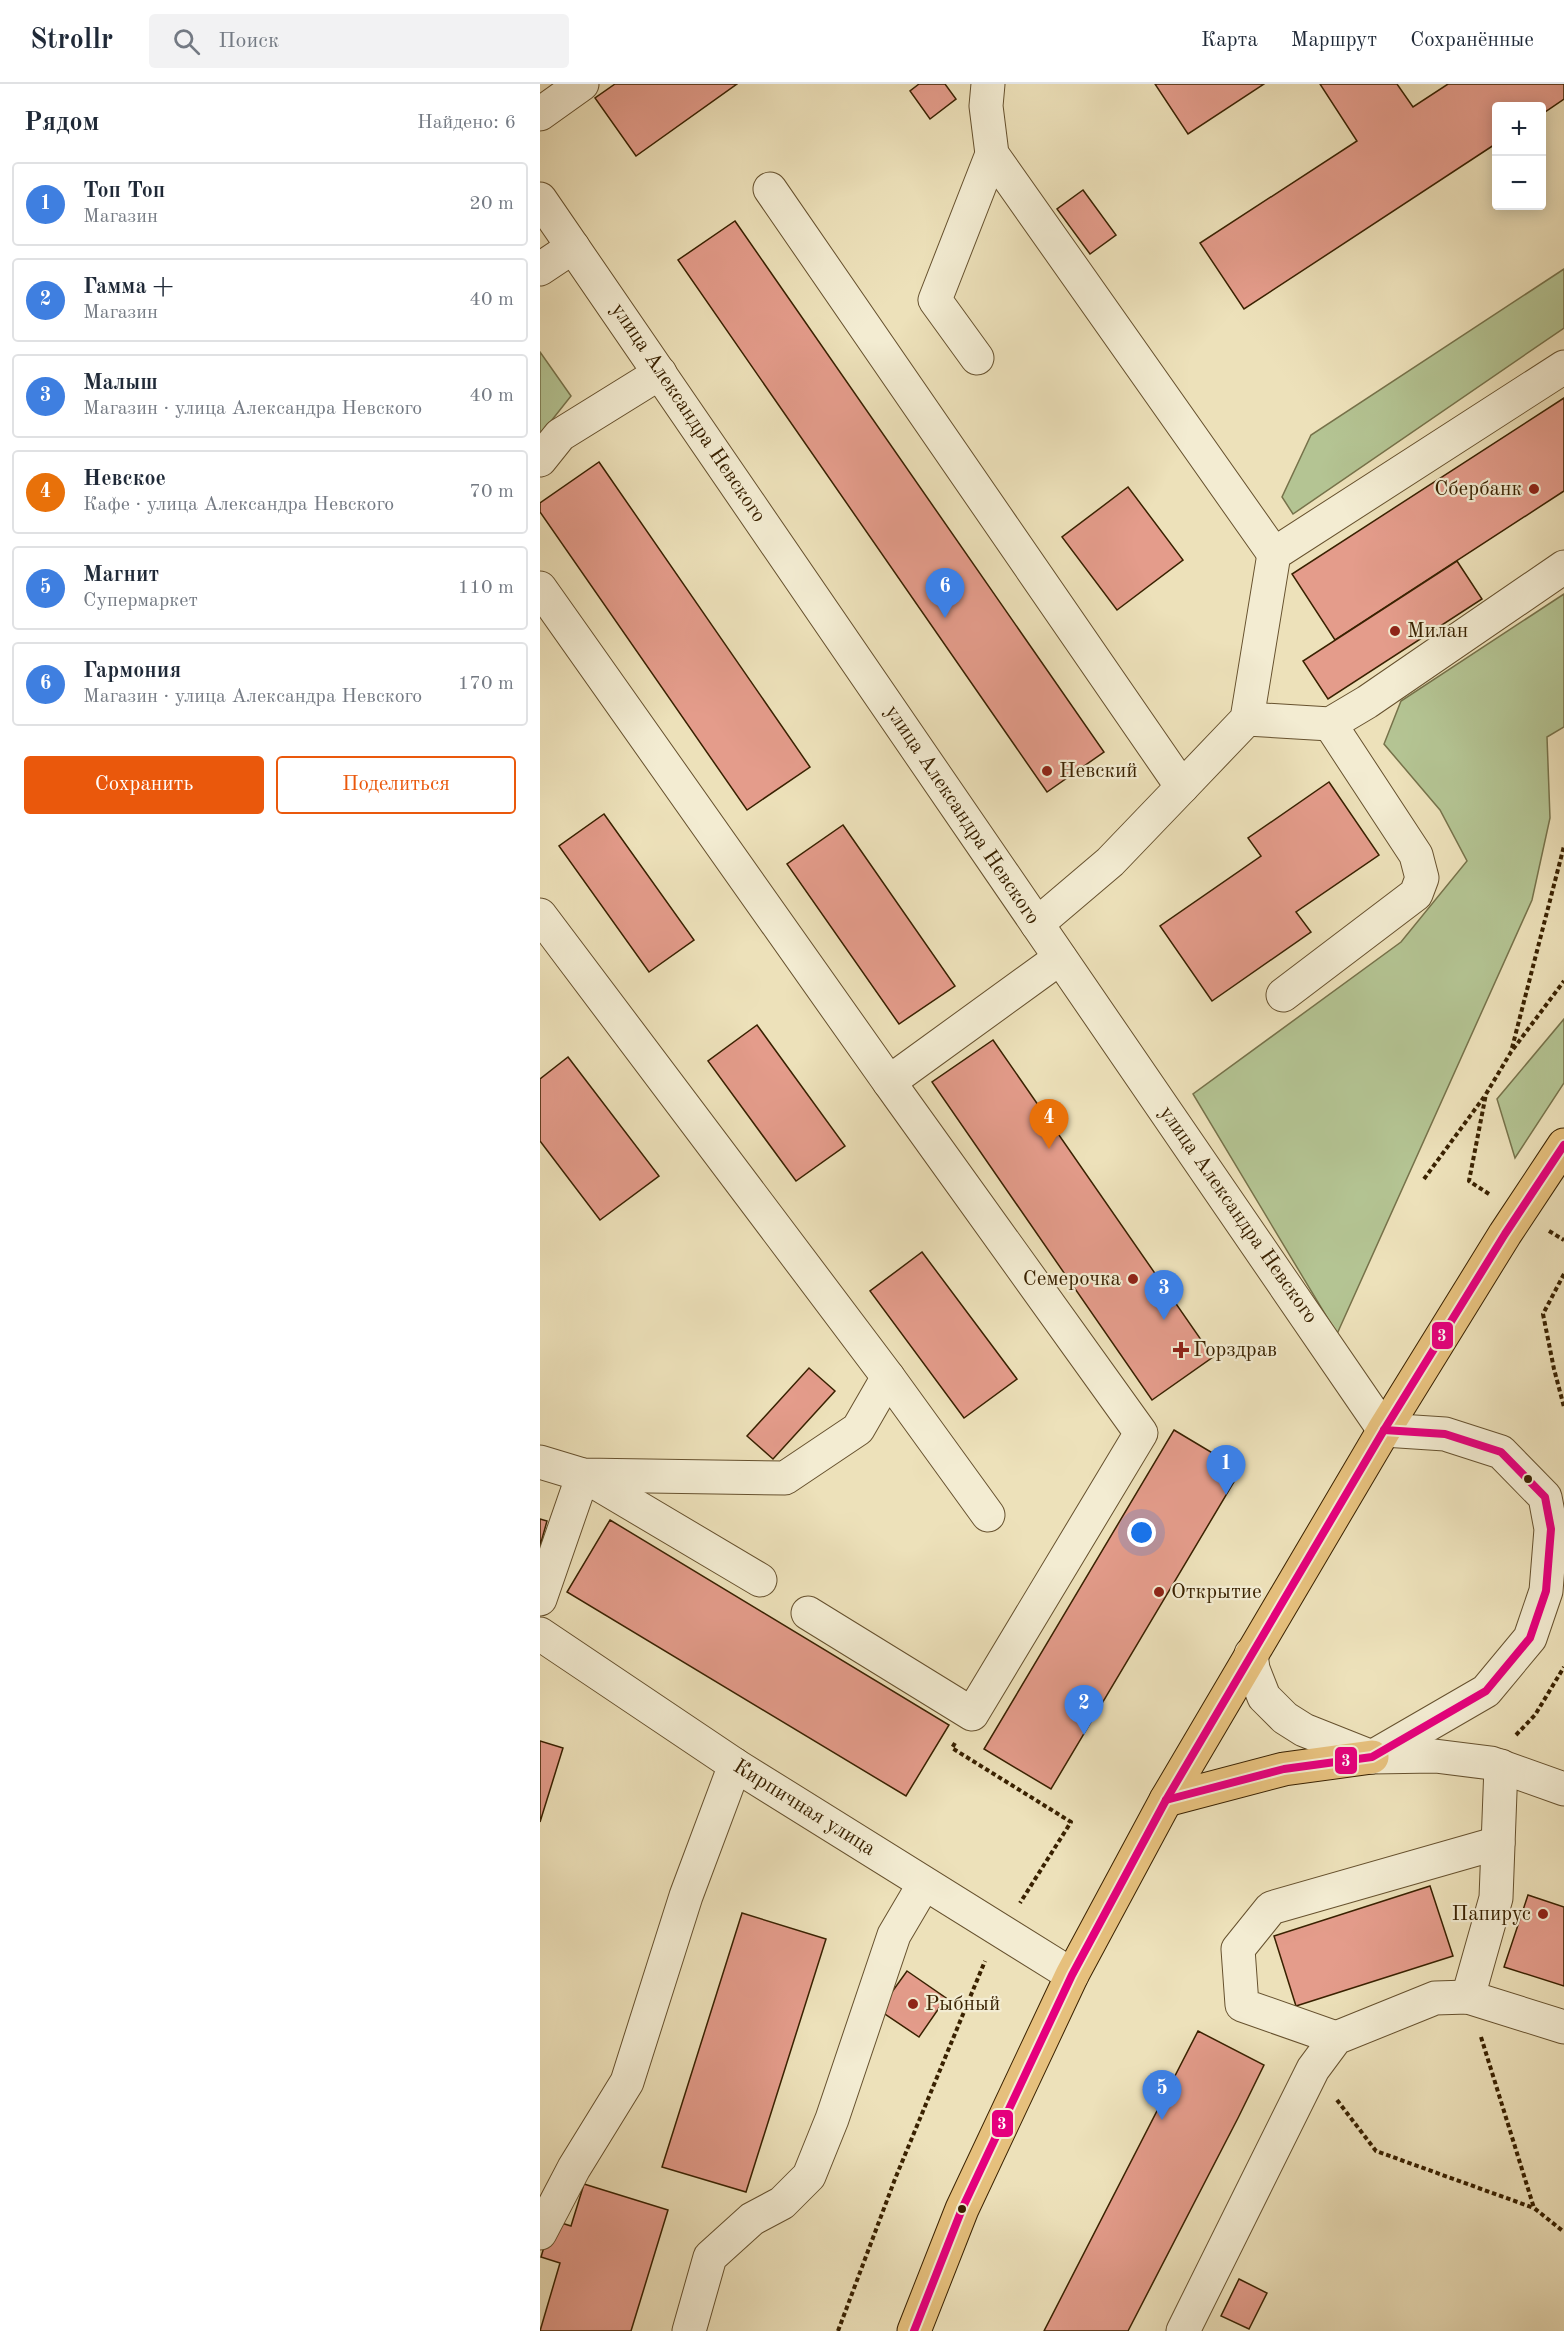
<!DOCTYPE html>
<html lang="ru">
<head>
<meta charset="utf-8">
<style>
	:root { --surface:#fff; --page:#f2f2f3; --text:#1f2937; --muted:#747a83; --line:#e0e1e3; --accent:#ea580c }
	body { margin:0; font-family:"Old Standard TT",serif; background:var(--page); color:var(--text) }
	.controls { position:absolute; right:18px; top:18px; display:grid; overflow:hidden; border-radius:6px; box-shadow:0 3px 15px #0003 }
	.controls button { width:54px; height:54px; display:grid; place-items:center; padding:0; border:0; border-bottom:2px solid var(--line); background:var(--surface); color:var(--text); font:30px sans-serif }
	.you { position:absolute; left:602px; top:1449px; width:21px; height:21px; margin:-15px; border:4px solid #fff; border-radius:50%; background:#1a73e8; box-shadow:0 0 0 9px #1a73e833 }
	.badge { display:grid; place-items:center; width:39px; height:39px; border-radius:50%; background:var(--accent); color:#fff; font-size:20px; font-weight:700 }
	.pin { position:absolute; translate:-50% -50px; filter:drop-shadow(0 2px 3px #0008) }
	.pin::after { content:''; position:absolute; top:32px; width:21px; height:18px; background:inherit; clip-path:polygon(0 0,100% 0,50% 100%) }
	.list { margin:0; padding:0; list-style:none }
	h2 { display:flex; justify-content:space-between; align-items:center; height:78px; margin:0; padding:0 24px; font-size:26px }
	h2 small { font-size:20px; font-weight:400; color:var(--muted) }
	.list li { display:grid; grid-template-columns:39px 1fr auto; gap:18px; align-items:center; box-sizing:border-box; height:84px; margin:0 12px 12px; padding:0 12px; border:2px solid var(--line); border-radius:6px }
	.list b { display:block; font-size:22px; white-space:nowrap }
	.list p { margin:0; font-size:20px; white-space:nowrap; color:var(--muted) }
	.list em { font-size:20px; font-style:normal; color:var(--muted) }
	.actions { display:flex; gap:12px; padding:18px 24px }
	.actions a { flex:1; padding:14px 0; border:2px solid var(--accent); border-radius:6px; text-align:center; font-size:21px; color:var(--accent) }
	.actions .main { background:var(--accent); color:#fff }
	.icon { flex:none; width:33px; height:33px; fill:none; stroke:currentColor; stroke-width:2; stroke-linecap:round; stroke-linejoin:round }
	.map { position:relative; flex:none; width:1024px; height:2247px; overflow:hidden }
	header { display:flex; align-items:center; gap:36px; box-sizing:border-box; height:84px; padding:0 30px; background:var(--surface); border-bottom:2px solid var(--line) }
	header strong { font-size:28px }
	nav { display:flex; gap:33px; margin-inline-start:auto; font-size:21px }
	.search { width:420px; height:54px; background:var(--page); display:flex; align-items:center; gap:15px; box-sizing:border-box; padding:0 21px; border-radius:6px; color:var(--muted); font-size:22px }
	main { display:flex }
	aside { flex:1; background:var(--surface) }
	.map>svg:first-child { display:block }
</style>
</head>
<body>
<header>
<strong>Strollr</strong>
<div class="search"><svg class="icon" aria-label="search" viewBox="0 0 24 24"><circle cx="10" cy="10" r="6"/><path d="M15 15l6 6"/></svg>Поиск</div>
<nav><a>Карта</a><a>Маршрут</a><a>Сохранённые</a></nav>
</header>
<main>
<aside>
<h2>Рядом<small>Найдено: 6</small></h2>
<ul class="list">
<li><span class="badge" style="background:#3f7fe0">1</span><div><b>Топ Топ</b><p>Магазин</p></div><em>20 m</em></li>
<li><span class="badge" style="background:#3f7fe0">2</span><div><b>Гамма +</b><p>Магазин</p></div><em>40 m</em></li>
<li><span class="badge" style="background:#3f7fe0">3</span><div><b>Малыш</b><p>Магазин · улица Александра Невского</p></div><em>40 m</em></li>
<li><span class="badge" style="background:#e8710a">4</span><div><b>Невское</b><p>Кафе · улица Александра Невского</p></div><em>70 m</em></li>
<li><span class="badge" style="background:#3f7fe0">5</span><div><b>Магнит</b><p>Супермаркет</p></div><em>110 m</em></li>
<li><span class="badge" style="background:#3f7fe0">6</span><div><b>Гармония</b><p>Магазин · улица Александра Невского</p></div><em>170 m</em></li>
</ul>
<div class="actions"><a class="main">Сохранить</a><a>Поделиться</a></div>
</aside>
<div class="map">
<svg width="1024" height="2247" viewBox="0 0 1024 2247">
	<rect width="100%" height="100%" fill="#ede1ba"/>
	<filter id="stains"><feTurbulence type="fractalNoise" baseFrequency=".00333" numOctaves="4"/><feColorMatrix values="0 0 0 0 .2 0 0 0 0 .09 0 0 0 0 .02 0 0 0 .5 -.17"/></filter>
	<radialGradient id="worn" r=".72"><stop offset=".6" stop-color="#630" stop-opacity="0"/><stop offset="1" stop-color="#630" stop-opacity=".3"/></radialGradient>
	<g fill="#b4c493" stroke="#76724a" stroke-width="1.5">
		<path d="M1024 185V244L753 430 742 413 771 351Z"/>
		<path d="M0 268 31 312 0 351Z"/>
		<path d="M1024 510V643L1007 653 1010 734 992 816 797 1250 653 1010 861 858 927 777 900 726 844 660 861 617Z"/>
		<path d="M1024 935V999L975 1074 957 1015Z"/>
	</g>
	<g fill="#e49c8b" stroke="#392100" stroke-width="1.5">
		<path d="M75 0H197L96 72 55 14Z"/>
		<path d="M379 0H405L416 15 390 35 370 7Z"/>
		<path d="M615 0H724L648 50Z"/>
		<path d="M780 0H857L873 23 908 0H1024V15L1002 30V22H957V59L704 225 660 159 817 57Z"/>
		<path d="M543 106 576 151 550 170 517 125Z"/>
		<path d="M195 137 564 668 507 708 138 176Z"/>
		<path d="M1024 314V407L795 556 752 490Z"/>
		<path d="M59 378 270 683 207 726 0 428V419Z"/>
		<path d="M588 403 643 476 577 526 522 453Z"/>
		<path d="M917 477 942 515 788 615 763 577Z"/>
		<path d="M789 698 839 771 756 828 771 848 672 917 620 842 721 772 708 754Z"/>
		<path d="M64 730 154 856 109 888 19 762Z"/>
		<path d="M303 741 415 902 359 940 247 780Z"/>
		<path d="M217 941 305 1062 256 1097 168 977Z"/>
		<path d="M453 956 673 1273 612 1316 392 998Z"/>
		<path d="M28 973 119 1092 60 1136 0 1057V995Z"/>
		<path d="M382 1168 477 1295 424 1334 330 1207Z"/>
		<path d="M269 1284 295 1307 233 1375 207 1352Z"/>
		<path d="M634 1346 701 1386 511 1705 444 1665Z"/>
		<path d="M0 1435 7 1437 0 1462Z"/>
		<path d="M70 1436 409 1641 366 1712 27 1508Z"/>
		<path d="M0 1657 23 1664 0 1738Z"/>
		<path d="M890 1802 913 1872 756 1922 734 1852Z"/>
		<path d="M988 1811 1024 1823V1902L964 1883Z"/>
		<path d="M202 1829 286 1855 206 2108 122 2083Z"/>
		<path d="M367 1887 406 1914 379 1953 339 1926Z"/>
		<path d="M658 1947 724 1981 698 2034 588 2247H504Z"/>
		<path d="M44 2100 128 2126 91 2247H0L20 2179 1 2173 12 2136 31 2142Z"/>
		<path d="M699 2195 727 2209 709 2245 681 2232Z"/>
	</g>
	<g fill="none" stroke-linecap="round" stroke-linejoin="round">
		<g stroke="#66512e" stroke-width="35">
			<g id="minor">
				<path d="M448 0 446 22 452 70 734 470"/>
				<path d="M0 30 42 0"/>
				<path d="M230 105 642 703 570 778 497 840"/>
				<path d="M0 115 844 1346 905 1350 961 1368 1005 1413 1011 1445 1006 1507 990 1554 946 1607 832 1673"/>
				<path d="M0 185 33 163"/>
				<path d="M437 274 395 216 452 70"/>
				<path d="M0 376 20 351 120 289"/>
				<path d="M0 504 349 998"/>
				<path d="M707 635 790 640 827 618 1024 483"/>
				<path d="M642 703 707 635 734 470 1024 283"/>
				<path d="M0 831 348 1293 448 1431"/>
				<path d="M743 911 876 810 882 794 876 771 790 640"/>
				<path d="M0 1378 43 1391 245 1394 318 1345 348 1293"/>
				<path d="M0 1515 43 1391 220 1496"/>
				<path d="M268 1529 432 1630 601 1349 349 998 520 874"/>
				<path d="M0 1550 195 1681 532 1891"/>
				<path d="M711 1570 713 1585 724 1613 745 1634 764 1646 832 1673 895 1672 951 1679 1024 1705"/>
				<path d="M928 1913 956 1814 961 1682"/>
				<path d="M796 1954 702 1921 698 1865 731 1824 958 1759"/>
				<path d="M0 2149 34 2084 87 1998 146 1812 195 1681"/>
				<path d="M149 2247 170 2173 212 2135 242 2119 269 2092 292 2035 354 1851 384 1800"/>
				<path d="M643 2247 773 1985 796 1954 895 1914 928 1913 1024 1943"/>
			</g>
		</g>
		<g stroke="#392100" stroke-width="35">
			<g id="major">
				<path d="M626 1716 744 1685 832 1673"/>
				<path d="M374 2247 422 2125 532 1891 626 1716 844 1346 965 1150 1024 1061"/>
			</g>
		</g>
		<g stroke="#392100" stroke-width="4" stroke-dasharray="4.5 3" stroke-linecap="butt">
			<path d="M972 964 1024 762"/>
			<path d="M884 1095 944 1013"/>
			<path d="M949 1110 929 1097 946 1010 971 968 1024 897"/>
			<path d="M1009 1147 1024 1156"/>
			<path d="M1024 1190 1003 1230 1014 1285 1024 1323"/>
			<path d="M976 1651 995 1631 1024 1583"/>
			<path d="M415 1659 412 1664 531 1738 480 1819"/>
			<path d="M941 1953 994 2124 1024 2148"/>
			<path d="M797 2016 836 2067 994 2124"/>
			<path d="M298 2247 355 2095 445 1877"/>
		</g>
		<use href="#minor" stroke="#f3ecd2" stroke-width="33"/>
		<use href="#major" stroke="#e6c07d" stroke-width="33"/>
		<g stroke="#f3ecd2" stroke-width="12">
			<g id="bus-1">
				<path d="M626 1716 744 1685 832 1673 946 1607 990 1554 1006 1507 1011 1445 1005 1413 961 1368 905 1350 844 1346"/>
				<path d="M374 2247 422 2125 532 1891 626 1716 844 1346 965 1150 1024 1061"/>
			</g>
		</g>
		<use href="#bus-1" stroke="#e5007d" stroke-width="8"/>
	</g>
	<g fill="#8f2418" stroke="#f3ecd2" stroke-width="2">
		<circle cx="994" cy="405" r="6"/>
		<circle cx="855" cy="547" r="6"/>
		<circle cx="507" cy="687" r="6"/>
		<circle cx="593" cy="1195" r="6"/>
		<path d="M638 1257h6v6h6v6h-6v6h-6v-6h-6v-6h6z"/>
		<circle cx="619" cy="1508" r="6"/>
		<circle cx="1003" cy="1830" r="6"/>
		<circle cx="373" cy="1920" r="6"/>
	</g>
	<g fill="#392100" stroke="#f3ecd2" stroke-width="2">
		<circle cx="988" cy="1395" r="5"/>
		<circle cx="422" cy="2125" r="5"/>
	</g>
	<g text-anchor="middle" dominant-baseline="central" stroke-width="4.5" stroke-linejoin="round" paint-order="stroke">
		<g font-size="21" fill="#392100" stroke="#f3ecd2">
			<text transform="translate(148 329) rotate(56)">улица Александра Невского</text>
			<text transform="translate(422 731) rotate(56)">улица Александра Невского</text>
			<text transform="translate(698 1131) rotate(55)">улица Александра Невского</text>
			<text transform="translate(264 1724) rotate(32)">Кирпичная улица</text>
		</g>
		<g font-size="21" fill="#392100" stroke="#f3ecd2" text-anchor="start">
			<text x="982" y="405" text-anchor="end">Сбербанк</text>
			<text x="867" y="547">Милан</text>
			<text x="519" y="687">Невский</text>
			<text x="581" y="1195" text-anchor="end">Семерочка</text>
			<text x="653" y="1266">Горздрав</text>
			<text x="631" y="1508">Открытие</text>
			<text x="991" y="1830" text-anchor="end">Папирус</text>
			<text x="385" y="1920">Рыбный</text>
		</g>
	</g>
	<g stroke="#f3ecd2" stroke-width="2">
		<rect x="891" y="1237" width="23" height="29" rx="6" fill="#e5007d"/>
		<rect x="794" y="1662" width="24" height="29" rx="6" fill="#e5007d"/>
		<rect x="451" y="2025" width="23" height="29" rx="6" fill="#e5007d"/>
	</g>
	<g font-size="16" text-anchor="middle" font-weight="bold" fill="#fff">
		<text x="902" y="1257">3</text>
		<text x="806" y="1682">3</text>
		<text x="462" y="2045">3</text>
	</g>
	<rect width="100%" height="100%" filter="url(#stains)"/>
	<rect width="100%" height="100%" fill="url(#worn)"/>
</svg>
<div class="controls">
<button>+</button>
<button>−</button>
</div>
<div class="you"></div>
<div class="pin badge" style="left:686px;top:1411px;background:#3f7fe0">1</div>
<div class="pin badge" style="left:544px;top:1651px;background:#3f7fe0">2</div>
<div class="pin badge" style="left:624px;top:1236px;background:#3f7fe0">3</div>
<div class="pin badge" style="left:509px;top:1065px;background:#e8710a">4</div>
<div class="pin badge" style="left:622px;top:2036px;background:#3f7fe0">5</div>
<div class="pin badge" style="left:405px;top:534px;background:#3f7fe0">6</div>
</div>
</main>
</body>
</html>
